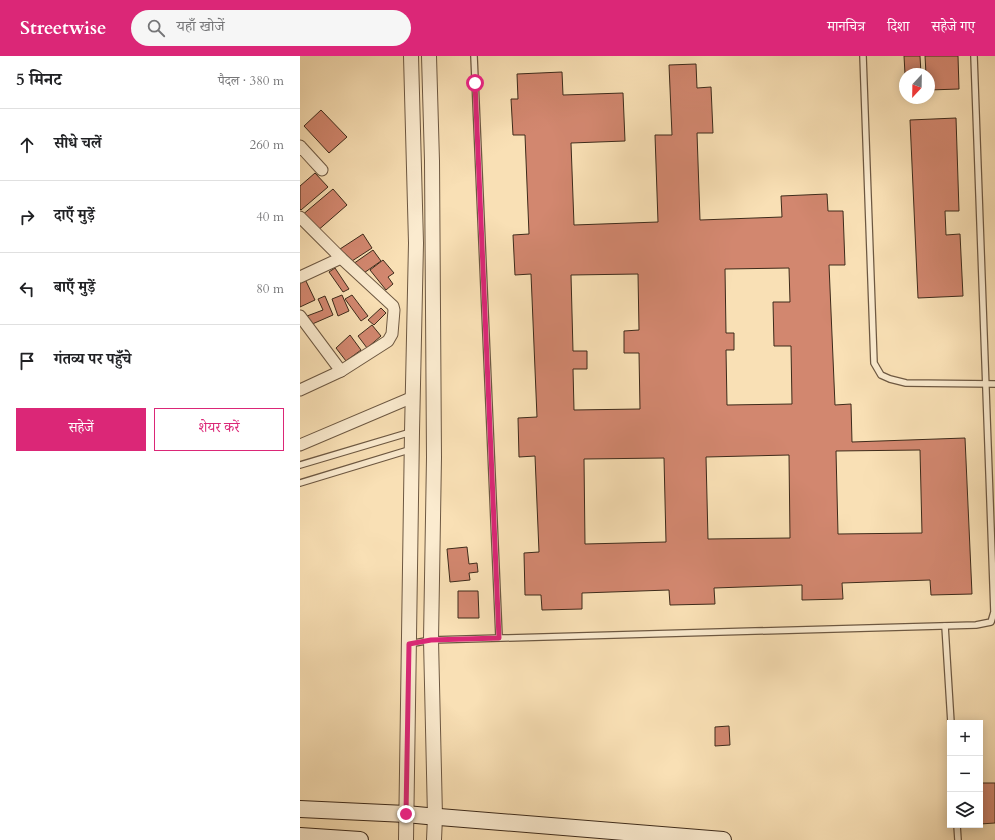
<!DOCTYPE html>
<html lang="hi">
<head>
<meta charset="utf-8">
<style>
	:root { --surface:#fff; --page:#f6f6f6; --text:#202124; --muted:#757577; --line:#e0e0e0; --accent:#db2777 }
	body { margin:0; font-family:Cardo,"Noto Serif Devanagari",serif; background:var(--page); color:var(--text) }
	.controls { position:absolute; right:12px; bottom:12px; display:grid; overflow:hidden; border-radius:0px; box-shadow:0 2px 10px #0003 }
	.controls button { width:36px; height:36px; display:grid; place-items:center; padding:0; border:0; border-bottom:1px solid var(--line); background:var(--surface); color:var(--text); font:20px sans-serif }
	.compass { position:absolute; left:599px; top:12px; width:36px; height:36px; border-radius:50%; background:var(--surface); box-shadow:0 2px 10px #0003; rotate:202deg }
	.stop { position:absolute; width:12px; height:12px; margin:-9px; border:3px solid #db2777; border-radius:50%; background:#fff }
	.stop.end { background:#db2777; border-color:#fff; box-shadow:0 1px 4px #0008 }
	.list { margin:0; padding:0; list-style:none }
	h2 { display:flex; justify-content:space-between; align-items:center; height:52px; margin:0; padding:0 16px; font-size:17px }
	h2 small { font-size:13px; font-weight:400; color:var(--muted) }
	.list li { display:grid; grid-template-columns:26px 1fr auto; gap:12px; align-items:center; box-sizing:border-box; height:72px; padding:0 16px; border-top:1px solid var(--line) }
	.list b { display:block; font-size:15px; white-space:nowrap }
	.list em { font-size:13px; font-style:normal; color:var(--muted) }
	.actions { display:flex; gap:8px; padding:12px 16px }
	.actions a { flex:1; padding:9px 0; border:1px solid var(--accent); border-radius:0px; text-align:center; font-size:14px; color:var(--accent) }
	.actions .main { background:var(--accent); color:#fff }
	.icon { flex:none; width:22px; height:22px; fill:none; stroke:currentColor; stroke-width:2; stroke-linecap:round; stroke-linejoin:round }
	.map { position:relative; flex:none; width:695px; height:784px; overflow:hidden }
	header { display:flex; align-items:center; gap:24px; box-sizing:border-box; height:56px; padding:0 20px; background:var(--accent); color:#fff }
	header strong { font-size:19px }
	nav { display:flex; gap:22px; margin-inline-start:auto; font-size:14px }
	.search { width:280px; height:36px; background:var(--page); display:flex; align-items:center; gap:10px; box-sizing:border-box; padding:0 14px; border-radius:22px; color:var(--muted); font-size:15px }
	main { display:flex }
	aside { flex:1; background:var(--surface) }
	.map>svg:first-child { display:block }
</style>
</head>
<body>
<header>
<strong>Streetwise</strong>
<div class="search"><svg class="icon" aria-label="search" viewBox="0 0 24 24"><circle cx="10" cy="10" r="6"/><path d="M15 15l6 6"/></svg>यहाँ खोजें</div>
<nav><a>मानचित्र</a><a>दिशा</a><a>सहेजे गए</a></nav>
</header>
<main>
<aside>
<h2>5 मिनट<small>पैदल · 380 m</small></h2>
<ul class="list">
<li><svg class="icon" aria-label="ahead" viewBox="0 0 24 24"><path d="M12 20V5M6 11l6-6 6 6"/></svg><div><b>सीधे चलें</b></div><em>260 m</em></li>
<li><svg class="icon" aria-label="right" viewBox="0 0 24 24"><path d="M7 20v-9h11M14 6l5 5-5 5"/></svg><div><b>दाएँ मुड़ें</b></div><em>40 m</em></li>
<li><svg class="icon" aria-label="left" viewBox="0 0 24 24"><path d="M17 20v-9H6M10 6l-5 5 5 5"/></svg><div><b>बाएँ मुड़ें</b></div><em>80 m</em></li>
<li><svg class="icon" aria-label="arrive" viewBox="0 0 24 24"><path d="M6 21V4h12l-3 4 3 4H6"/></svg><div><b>गंतव्य पर पहुँचे</b></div></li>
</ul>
<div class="actions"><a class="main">सहेजें</a><a>शेयर करें</a></div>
</aside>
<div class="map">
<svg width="695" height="784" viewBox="0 0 695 784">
	<rect width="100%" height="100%" fill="#f9e0b5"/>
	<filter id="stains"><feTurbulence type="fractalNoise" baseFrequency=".005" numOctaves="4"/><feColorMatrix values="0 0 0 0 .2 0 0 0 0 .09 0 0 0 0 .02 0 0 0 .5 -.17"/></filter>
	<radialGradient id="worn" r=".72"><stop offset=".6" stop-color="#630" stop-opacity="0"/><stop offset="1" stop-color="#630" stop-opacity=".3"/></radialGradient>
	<g fill="#d2876f" stroke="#3e2b1b" fill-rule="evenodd">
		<path d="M604 0H620L621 18H605Z"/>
		<path d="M625 0H658L659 33 629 34V18H626Z"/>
		<path d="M396 8 397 32 411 31 413 77H397L400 164 482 161 481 140 527 138 528 155H543L545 209H529L535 349 551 348 552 386 665 382 672 538 631 539 630 524 542 527 543 543 502 544V529L414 532 415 548 370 549 369 534 282 537V553L242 554 241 539H225L224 497 239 496 235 400 219 401 218 362 237 361 231 218 215 219 213 179 229 178 225 79H213L211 43H218L217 18 262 16 263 39 323 37 325 85 271 87 274 169 358 166 355 79H372L369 9ZM489 212 490 246H473L474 290H491L492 348 427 349 426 294H434V277H426L425 213ZM338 218 339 274 324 275V297H339L340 353 274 354 273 313H287V295H273L271 219ZM620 394 622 477 538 478 536 395ZM489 399 490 482 408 483 406 401ZM364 402 366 486 285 488 284 403Z"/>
		<path d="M21 54 47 81 29 97 4 70Z"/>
		<path d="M656 62 659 155H645L646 179 660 178 663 240 618 242 610 64Z"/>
		<path d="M15 117 28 131 1 154 0 153V130Z"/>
		<path d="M33 133 47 149 16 176 1 160Z"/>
		<path d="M63 178 72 192 49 207 40 193Z"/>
		<path d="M73 194 81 205 61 219 53 208Z"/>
		<path d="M83 204 94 217 88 221 93 228 86 234 70 214Z"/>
		<path d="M35 212 49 233 43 236 29 216Z"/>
		<path d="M5 223 15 244 0 251V225Z"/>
		<path d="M42 239 49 255 38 260 32 243Z"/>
		<path d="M52 239 68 260 61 265 45 243Z"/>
		<path d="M25 240 33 259 10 269 7 260 23 254 18 243Z"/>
		<path d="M81 252 86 257 74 269 68 264Z"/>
		<path d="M72 269 81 280 67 292 58 280Z"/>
		<path d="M50 279 61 294 46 305 36 292Z"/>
		<path d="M167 491 169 508 177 507 178 516 169 517 170 524 150 526 147 493Z"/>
		<path d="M158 535H178L179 562H158Z"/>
		<path d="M429 670 430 689 415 690V671Z"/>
		<path d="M680 727H695V767L680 768Z"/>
	</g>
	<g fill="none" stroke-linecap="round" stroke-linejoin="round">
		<g stroke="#6d5842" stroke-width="8">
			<g id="service">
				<path d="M174 0 199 581"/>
				<path d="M563 0 574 307 581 319 590 323 606 327 695 328"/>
				<path d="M0 409 111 376"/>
				<path d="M0 427 112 393"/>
				<path d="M645 570 651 667"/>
				<path d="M109 588 131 584 676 569 691 566 694 556 674 0"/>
				<path d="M657 769 658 784"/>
			</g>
		</g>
		<g stroke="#6d5842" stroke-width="13">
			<g id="minor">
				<path d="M0 90 22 114"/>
				<path d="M0 161 41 202 0 221"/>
				<path d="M0 260 41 315"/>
				<path d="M0 334 41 315 88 285 92 278 94 254 93 250 41 202"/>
				<path d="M0 389 113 341"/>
			</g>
		</g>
		<g stroke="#6d5842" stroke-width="16">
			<g id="tertiary">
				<path d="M129 0 132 105 134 401 131 584 135 761 134 784"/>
				<path d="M106 784 112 376 116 187 111 0"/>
			</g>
		</g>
		<g stroke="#3e2b1b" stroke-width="18">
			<g id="secondary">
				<path d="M0 753 106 758 127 760 423 784"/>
				<path d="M0 780 60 784"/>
			</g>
		</g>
		<use href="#service" stroke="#fbebcf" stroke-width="5.5"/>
		<use href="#minor" stroke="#fbebcf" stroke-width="11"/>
		<use href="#tertiary" stroke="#fbebcf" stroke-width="14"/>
		<use href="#secondary" stroke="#fbebcf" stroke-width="16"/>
	</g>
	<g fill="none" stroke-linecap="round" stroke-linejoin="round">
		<path stroke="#db2777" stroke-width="5" d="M106 758 109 588 131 584 199 582 175 27"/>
	</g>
	<rect width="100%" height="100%" filter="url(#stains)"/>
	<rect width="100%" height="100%" fill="url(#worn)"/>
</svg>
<div class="controls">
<button>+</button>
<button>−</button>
<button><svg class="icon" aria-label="layers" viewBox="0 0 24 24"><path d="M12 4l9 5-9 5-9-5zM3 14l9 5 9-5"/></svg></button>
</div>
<svg class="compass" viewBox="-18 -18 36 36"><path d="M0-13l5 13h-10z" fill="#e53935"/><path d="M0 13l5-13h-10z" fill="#757577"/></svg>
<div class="stop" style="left:175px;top:27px"></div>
<div class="stop end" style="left:106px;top:758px"></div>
</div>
</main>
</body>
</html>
